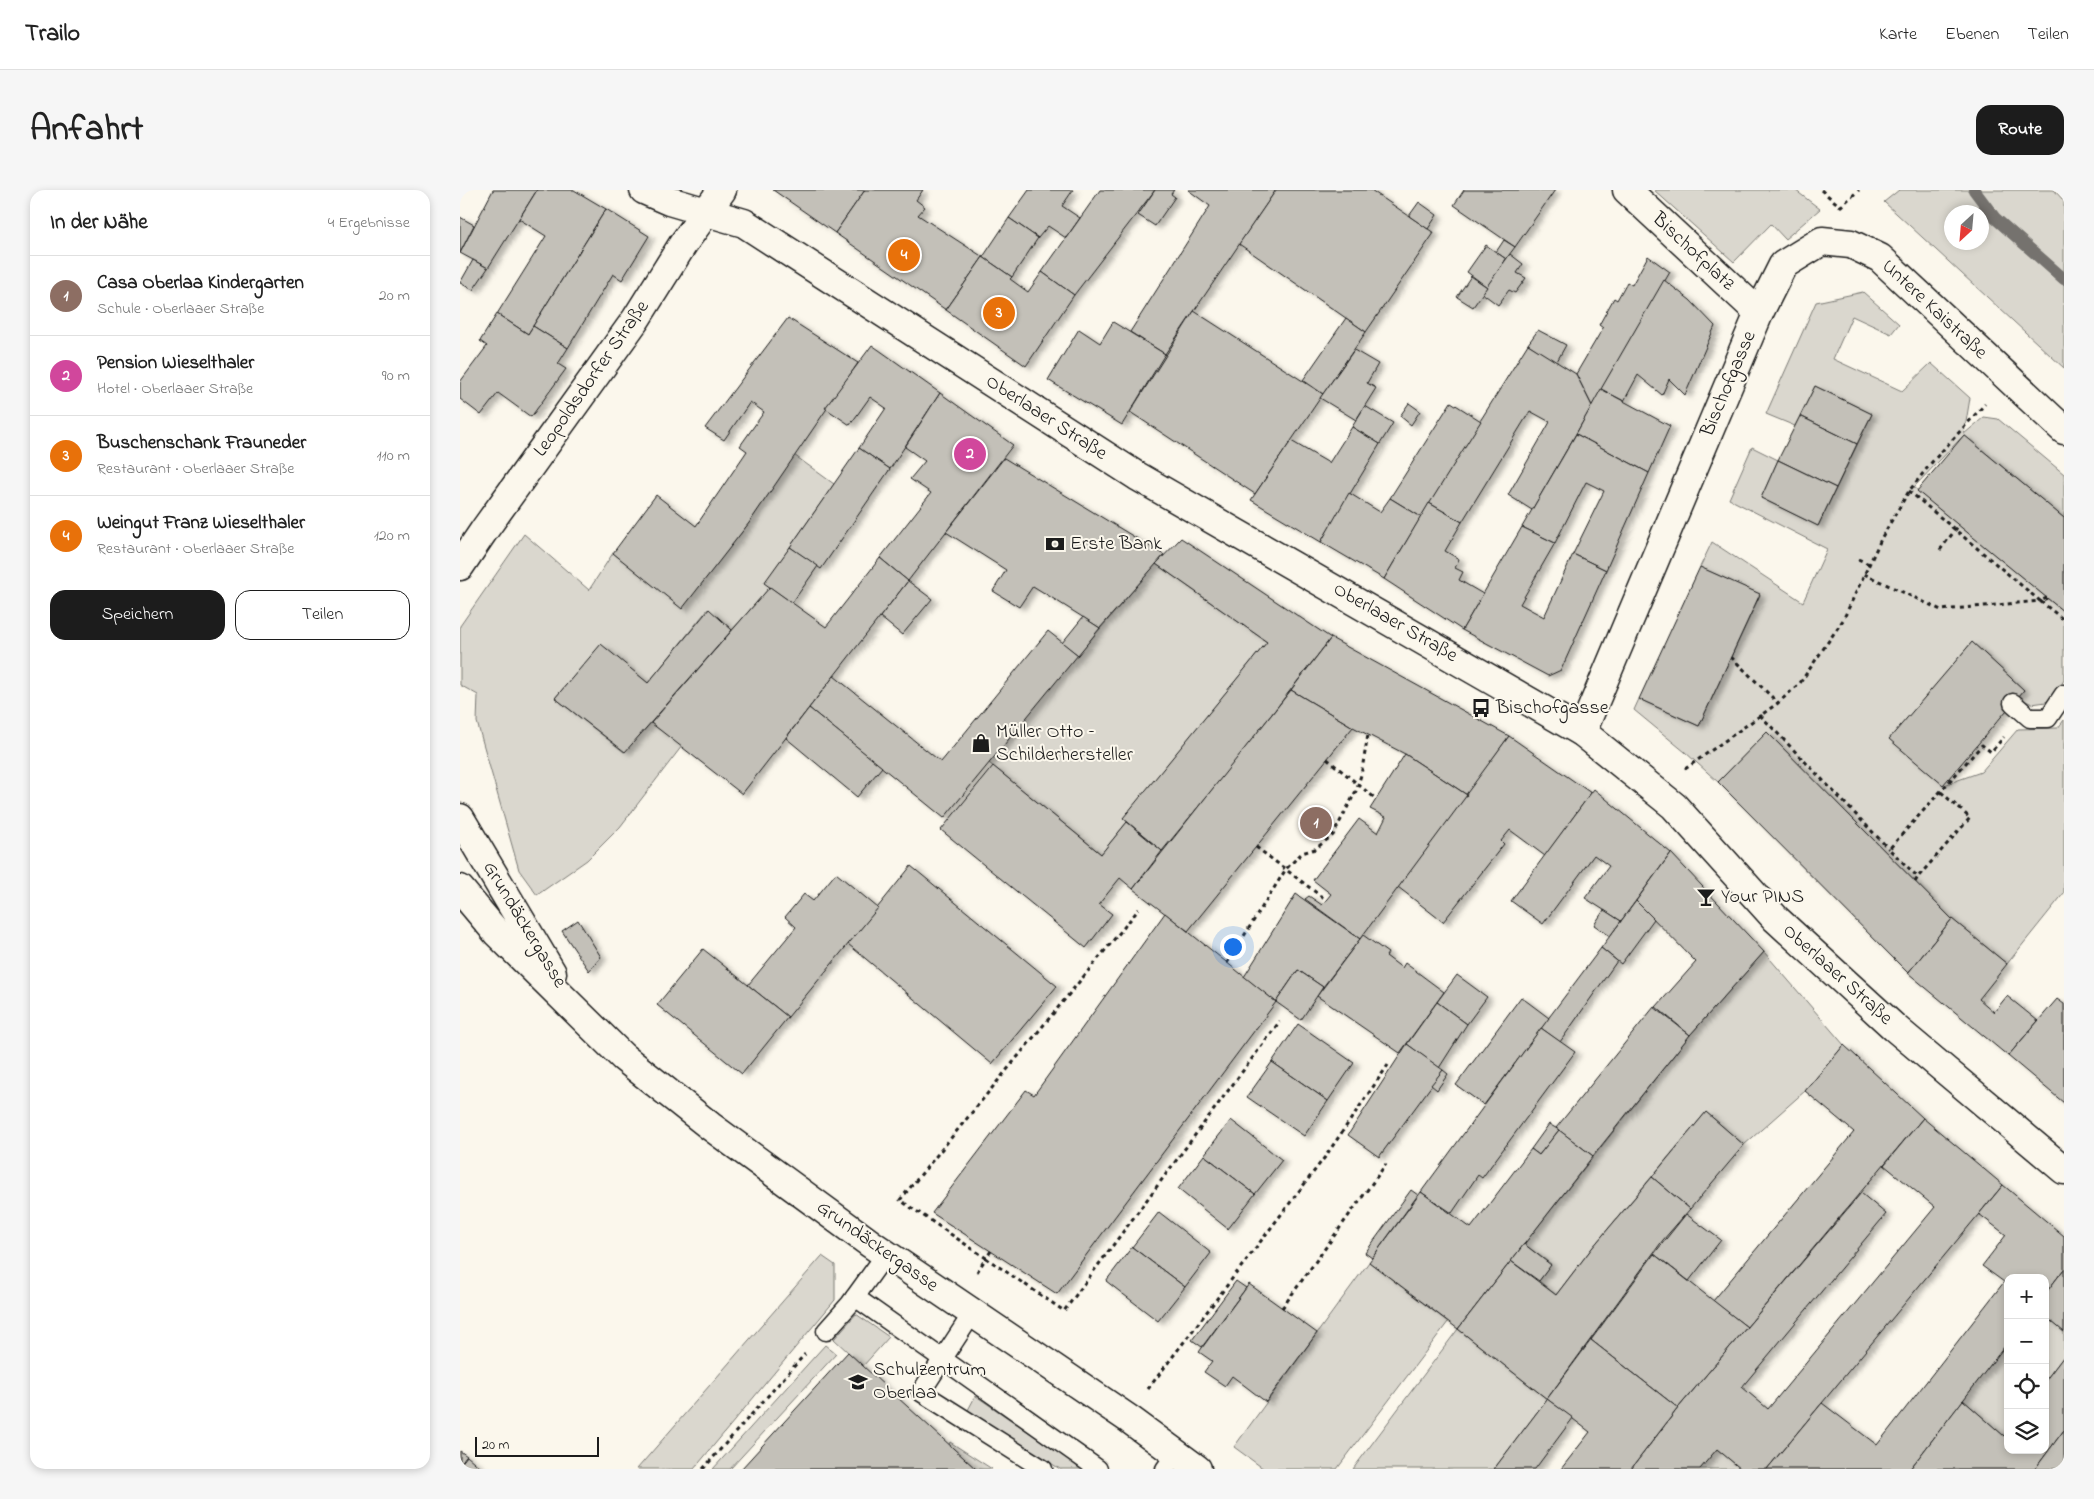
<!DOCTYPE html>
<html lang="de">
<head>
<meta charset="utf-8">
<style>
	:root { --surface:#fff; --page:#f6f6f6; --text:#222; --muted:#767676; --line:#e0e0e0; --accent:#1c1c1c }
	body { margin:0; font-family:"Indie Flower",sans-serif; background:var(--page); color:var(--text) }
	.controls { position:absolute; right:15px; bottom:15px; display:grid; overflow:hidden; border-radius:10px; box-shadow:0 2px 8px #0003 }
	.controls button { width:45px; height:45px; display:grid; place-items:center; padding:0; border:0; border-bottom:1px solid var(--line); background:var(--surface); color:var(--text); font:25px sans-serif }
	.compass { position:absolute; left:1484px; top:15px; width:45px; height:45px; border-radius:50%; background:var(--surface); box-shadow:0 2px 8px #0003; rotate:206deg }
	.scale { position:absolute; left:15px; bottom:12px; width:124px; box-sizing:border-box; padding-left:5px; border:2px solid #1c1c1c; border-top:0; font-size:14px; line-height:18px; white-space:nowrap; color:#1c1c1c; -webkit-text-stroke:4px #fbf7ec; paint-order:stroke }
	.you { position:absolute; left:772px; top:756px; width:18px; height:18px; margin:-12px; border:4px solid #fff; border-radius:50%; background:#1a73e8; box-shadow:0 0 0 8px #1a73e833 }
	.badge { display:grid; place-items:center; width:32px; height:32px; border-radius:50%; background:var(--accent); color:#fff; font-size:16px; font-weight:700 }
	.pin { position:absolute; translate:-50% -50%; border:2px solid #fff; box-shadow:0 1px 5px #0006 }
	.list { margin:0; padding:0; list-style:none }
	h2 { display:flex; justify-content:space-between; align-items:center; height:65px; margin:0; padding:0 20px; font-size:21px }
	h2 small { font-size:16px; font-weight:400; color:var(--muted) }
	.list li { display:grid; grid-template-columns:32px 1fr auto; gap:15px; align-items:center; box-sizing:border-box; height:80px; padding:0 20px; border-top:1px solid var(--line) }
	.list b { display:block; font-size:19px; white-space:nowrap }
	.list p { margin:0; font-size:16px; white-space:nowrap; color:var(--muted) }
	.list em { font-size:16px; font-style:normal; color:var(--muted) }
	.actions { display:flex; gap:10px; padding:15px 20px }
	.actions a { flex:1; padding:11px 0; border:1px solid var(--accent); border-radius:15px; text-align:center; font-size:18px; color:var(--accent) }
	.actions .main { background:var(--accent); color:#fff }
	.icon { flex:none; width:28px; height:28px; fill:none; stroke:currentColor; stroke-width:2; stroke-linecap:round; stroke-linejoin:round }
	.map { position:relative; flex:none; width:1604px; height:1279px; overflow:hidden; border-radius:15px }
	header { display:flex; align-items:center; gap:30px; box-sizing:border-box; height:70px; padding:0 25px; background:var(--surface); border-bottom:1px solid var(--line) }
	header strong { font-size:24px }
	nav { display:flex; gap:28px; margin-inline-start:auto; font-size:18px }
	.intro { display:flex; align-items:center; justify-content:space-between; box-sizing:border-box; height:120px; padding:0 30px }
	h1 { margin:0; font-size:35px }
	.button { padding:12px 22px; border-radius:15px; background:var(--accent); color:#fff; font-size:18px; font-weight:700 }
	main { display:flex; gap:30px; padding:0 30px }
	aside { flex:1; background:var(--surface); border-radius:15px; box-shadow:0 2px 8px #0003 }
	.map>svg:first-child { display:block }
</style>
</head>
<body>
<header>
<strong>Trailo</strong>
<nav><a>Karte</a><a>Ebenen</a><a>Teilen</a></nav>
</header>
<div class="intro"><h1>Anfahrt</h1><a class="button">Route</a></div>
<main>
<aside>
<h2>In der Nähe<small>4 Ergebnisse</small></h2>
<ul class="list">
<li><span class="badge" style="background:#8d6e63">1</span><div><b>Casa Oberlaa Kindergarten</b><p>Schule · Oberlaaer Straße</p></div><em>20 m</em></li>
<li><span class="badge" style="background:#d1479c">2</span><div><b>Pension Wieselthaler</b><p>Hotel · Oberlaaer Straße</p></div><em>90 m</em></li>
<li><span class="badge" style="background:#e8710a">3</span><div><b>Buschenschank Frauneder</b><p>Restaurant · Oberlaaer Straße</p></div><em>110 m</em></li>
<li><span class="badge" style="background:#e8710a">4</span><div><b>Weingut Franz Wieselthaler</b><p>Restaurant · Oberlaaer Straße</p></div><em>120 m</em></li>
</ul>
<div class="actions"><a class="main">Speichern</a><a>Teilen</a></div>
</aside>
<div class="map">
<svg width="1604" height="1279" viewBox="0 0 1604 1279">
	<defs>
		<filter id="shadow"><feDropShadow dx="5.5" dy="3" stdDeviation="2.5" flood-color="#0004"/></filter>
	</defs>
	<rect width="100%" height="100%" fill="#fbf7ec"/>
	<filter id="ink" filterUnits="userSpaceOnUse"><feTurbulence type="fractalNoise" baseFrequency=".02" numOctaves="2"/><feDisplacementMap in="SourceGraphic" scale="10" xChannelSelector="R" yChannelSelector="G"/><feConvolveMatrix kernelMatrix="1 2 1 2 8 2 1 2 1" color-interpolation-filters="sRGB"/></filter>
	<g filter="url(#ink)">
		<g fill="#dad7ce" stroke="#7b7a75" fill-rule="evenodd">
			<path d="M1194 0H1335L1360 19 1325 49 1311 34 1274 72Z"/>
			<path d="M1439 0H1594L1604 11V178L1424 12ZM1492 22H1522V52H1492Z"/>
			<path d="M1403 102 1439 134 1431 144 1392 126 1373 169 1442 201 1471 173 1510 208 1504 244 1524 227 1538 229 1604 284V328L1504 245 1454 297 1604 422V490L1595 506 1586 512 1572 514 1558 507 1564 500 1512 452 1430 549 1484 595 1521 582 1558 539 1598 538 1604 530V703L1547 774 1492 729 1307 543 1258 592 1225 562 1174 520 1179 509 1239 536 1300 405 1240 377 1252 352 1343 412 1367 359 1269 309 1292 257 1318 270 1301 308 1358 336 1412 224 1355 196 1335 236 1306 224 1356 112Z"/>
			<path d="M334 265 374 294 305 393 310 397 272 440 248 419 188 493 141 455 95 508 164 562 191 533 222 556 160 637 127 670 77 705 59 680 17 532 18 505 0 495V436L64 344 129 400 153 363 222 418 289 333Z"/>
			<path d="M696 374 807 452 664 628 667 632 641 664 529 573 608 476Z"/>
			<path d="M1304 762 1384 855 1345 901 1284 955 1246 922 1132 1058 1096 1105 1079 1091 1091 1074 1064 1054 1230 845Z"/>
			<path d="M362 1066 375 1075V1110L234 1279H177Z"/>
			<path d="M909 1072 988 1132 877 1279H804L774 1257Z"/>
			<path d="M396 1124 429 1147 403 1176 374 1149Z"/>
			<path d="M1585 1126 1604 1142V1166L1585 1191Z"/>
			<path d="M998 1139 1087 1209 1034 1279H893Z"/>
			<path d="M1548 1152V1241L1544 1246 1503 1210Z"/>
			<path d="M365 1155 376 1164 270 1279H253Z"/>
			<path d="M516 1205V1206L622 1279H600L508 1220Z"/>
			<path d="M490 1252 532 1279H516L489 1255Z"/>
			<path d="M1257 1259 1281 1279H1240Z"/>
		</g>
		<g fill="none" stroke-linecap="round" stroke-linejoin="round">
			<path stroke="#74726e" stroke-width="12" d="M1514 0 1535 28 1604 89"/>
		</g>
		<g fill="#c3c0b8" stroke="#1c1c1c" filter="url(#shadow)">
			<path d="M33 0H77L28 78 0 63Z"/>
			<path d="M77 0H114L146 19 68 144 37 124 86 46 59 29Z"/>
			<path d="M313 0H405L375 43Z"/>
			<path d="M405 0H463L456 10 465 17 458 25 523 67 486 120 375 43Z"/>
			<path d="M569 0H613L602 16 620 28 606 48 588 36 578 48 549 28Z"/>
			<path d="M640 0H695L614 105 582 82Z"/>
			<path d="M695 0H714L711 4 715 7 695 36 678 25Z"/>
			<path d="M728 0H816L705 164 670 142 750 16Z"/>
			<path d="M816 0H911L974 43 906 142 779 54Z"/>
			<path d="M1004 0H1095L1055 57 994 15Z"/>
			<path d="M959 12 977 25 968 39 949 26Z"/>
			<path d="M146 19 189 46 162 90 153 84 108 158 73 136Z"/>
			<path d="M0 27 14 35 0 63Z"/>
			<path d="M549 28 578 48 552 87 523 67Z"/>
			<path d="M1044 50 1055 57 1046 69 1036 62Z"/>
			<path d="M1026 55 1046 69 1027 97 1007 82Z"/>
			<path d="M1050 64 1063 74 1057 83 1066 88 1055 103 1049 100 1038 115 1022 103Z"/>
			<path d="M1188 66 1210 82 1132 216 1116 184 1143 138 1139 135 1154 108 1157 110 1167 92 1172 95Z"/>
			<path d="M523 67 552 87 550 89 568 102 582 82 614 105 566 176 486 120Z"/>
			<path d="M13 70 28 78 13 100 0 93Z"/>
			<path d="M1011 86 1027 97 1013 117 997 107Z"/>
			<path d="M1204 90 1230 110 1255 136 1225 205 1209 189 1202 205 1178 185 1164 211 1141 199Z"/>
			<path d="M734 121 863 204 795 304 670 222Z"/>
			<path d="M37 124 68 144 73 136 108 158 98 174 106 179 71 227 38 203 21 225 0 209V192L27 156 20 151Z"/>
			<path d="M328 128 398 173 289 333 222 419 153 363 196 305 236 336 287 261 280 256 304 222 290 212 264 250 245 238Z"/>
			<path d="M886 128 906 142 863 204 843 190Z"/>
			<path d="M653 132 705 164 662 235 588 190 619 139 640 153Z"/>
			<path d="M1078 140 1106 155 1096 173 1068 154Z"/>
			<path d="M1068 154 1116 184 1132 216 1072 320 1048 305 1090 232 1070 221 1002 332 969 313Z"/>
			<path d="M412 155 480 203 430 279 399 258 426 218 410 207 390 235 365 218Z"/>
			<path d="M894 160 918 174 907 193 916 198 896 230 860 208Z"/>
			<path d="M1355 196 1412 224 1397 254 1340 226Z"/>
			<path d="M1141 199 1210 236 1189 283 1116 244Z"/>
			<path d="M480 203 553 255 448 391 420 368 471 303 450 289 465 271 445 257Z"/>
			<path d="M991 212 1021 231 961 327 930 308Z"/>
			<path d="M949 213 960 221 951 235 940 226Z"/>
			<path d="M905 216 933 233 920 254 892 237Z"/>
			<path d="M1340 226 1397 254 1376 298 1318 270Z"/>
			<path d="M892 237 920 254 861 352 791 310 831 251 869 273Z"/>
			<path d="M1116 244 1189 283 1146 380 1113 364 1144 301 1126 292 1095 353 1062 337Z"/>
			<path d="M1504 245 1604 328V422L1457 301Z"/>
			<path d="M399 258 430 279 361 379 330 357Z"/>
			<path d="M544 268 704 365 640 438 573 396 559 417 533 401 546 380 486 342Z"/>
			<path d="M1318 270 1376 298 1358 336 1301 308Z"/>
			<path d="M889 303 920 322 930 308 961 327 924 389 861 352Z"/>
			<path d="M969 313 1002 332 985 361 999 369 995 378 1003 382 999 390 1023 404 1002 440 924 389Z"/>
			<path d="M1062 337 1095 353 1060 414 1084 427 1113 364 1146 380 1101 480 1088 486 1002 440Z"/>
			<path d="M721 348 871 448 766 583 702 661 663 628 807 452 696 374Z"/>
			<path d="M330 357 358 376 332 413 304 393Z"/>
			<path d="M420 368 448 391 282 604 191 533 310 397 366 437Z"/>
			<path d="M1240 377 1300 404 1239 536 1179 509Z"/>
			<path d="M448 391 472 409 442 445 420 427Z"/>
			<path d="M249 419 272 440 165 562 95 508 141 454 188 493Z"/>
			<path d="M623 427 640 438 618 465 602 453Z"/>
			<path d="M588 441 618 465 484 628 349 518 374 486 481 572Z"/>
			<path d="M871 448 1049 546 1007 605 945 564 893 537 831 500Z"/>
			<path d="M1512 452 1564 500 1483 595 1429 549Z"/>
			<path d="M831 500 893 537 728 741 673 699Z"/>
			<path d="M349 518 422 577 397 607 326 548Z"/>
			<path d="M1307 542 1492 729 1448 783 1258 592Z"/>
			<path d="M1049 546 1131 603 1085 666 1050 640 1041 651 1044 654 983 732 938 697Z"/>
			<path d="M945 564 1007 605 900 749 845 709 849 706 862 715 871 704 853 690 899 629 918 643 926 627 910 619Z"/>
			<path d="M533 576 641 664 667 632 702 661 673 699 660 688 639 714 652 724 626 758 481 640Z"/>
			<path d="M1134 599 1211 663 1161 731 1125 708 1149 676 1134 665 1083 734 1051 711Z"/>
			<path d="M1211 663 1304 762 1230 845 1196 817 1236 772 1176 711Z"/>
			<path d="M451 676 597 796 532 874 388 754Z"/>
			<path d="M376 683 418 718 328 827 288 795 336 737 325 727 344 704 353 711Z"/>
			<path d="M836 704 900 749 863 797 838 780 816 812 784 787Z"/>
			<path d="M1176 711 1194 729 1161 774 1141 758Z"/>
			<path d="M1144 720 1161 731 1150 746 1134 735Z"/>
			<path d="M705 723 816 812 597 1104 472 1023 566 900 574 905Z"/>
			<path d="M1492 729 1547 774 1519 809 1534 822 1547 806 1578 831 1548 866 1448 783Z"/>
			<path d="M118 730 141 767 129 781 102 741Z"/>
			<path d="M903 745 928 763 926 766 942 778 945 773 984 802 940 863 857 806Z"/>
			<path d="M1141 758 1157 771 1100 852 1081 838Z"/>
			<path d="M243 759 328 827 282 884 197 815Z"/>
			<path d="M838 780 863 797 841 830 816 812Z"/>
			<path d="M997 785 1027 807 1007 834 977 812Z"/>
			<path d="M1061 807 1089 828 1024 915 996 895Z"/>
			<path d="M1597 809 1604 814V913L1548 866Z"/>
			<path d="M977 812 1007 834 979 878 947 854Z"/>
			<path d="M1194 817 1230 845 1133 966 1096 938Z"/>
			<path d="M838 834 894 873 868 911 812 872Z"/>
			<path d="M1081 838 1115 862 1022 988 1018 985 992 1023 961 1002Z"/>
			<path d="M947 854 983 880 919 967 888 945Z"/>
			<path d="M1384 855 1463 928 1287 1137 1253 1111 1394 942 1345 901Z"/>
			<path d="M812 872 868 911 844 946 787 907Z"/>
			<path d="M983 880 988 884 977 900 971 895Z"/>
			<path d="M1246 922 1284 955 1230 1019 1192 987Z"/>
			<path d="M1463 928 1543 995 1362 1213 1307 1279H1281L1257 1259 1240 1279H1171L1218 1218 1401 1003 1426 1024 1282 1197 1308 1219 1475 1017 1424 975Z"/>
			<path d="M771 930 822 970 795 1004 744 965Z"/>
			<path d="M1089 934 1099 940 1079 965 1071 959Z"/>
			<path d="M1099 940 1133 966 998 1139 909 1072 961 1002 1011 1038 1071 959 1079 965Z"/>
			<path d="M744 965 795 1004 768 1039 718 999Z"/>
			<path d="M1192 987 1230 1019 1203 1050 1087 1209 998 1139 1051 1071 1096 1105 1132 1058Z"/>
			<path d="M1543 995 1604 1046V1079L1585 1104V1088H1548V1152L1450 1279H1307L1362 1213 1417 1255 1544 1092 1522 1076 1546 1045 1519 1024Z"/>
			<path d="M951 1000 958 1005 912 1068 905 1063Z"/>
			<path d="M699 1022 751 1063 725 1097 672 1057Z"/>
			<path d="M1226 1024 1261 1050 1229 1091 1194 1064Z"/>
			<path d="M1064 1054 1091 1075 1079 1091 1051 1071Z"/>
			<path d="M672 1057 725 1097 698 1131 646 1091Z"/>
			<path d="M1194 1064 1287 1137 1218 1218 1131 1150Z"/>
			<path d="M1604 1079V1142L1585 1126V1104Z"/>
			<path d="M776 1091 786 1098 742 1157 732 1150Z"/>
			<path d="M789 1094 857 1143 806 1212 772 1186 765 1196 744 1182 752 1171 739 1162Z"/>
			<path d="M1131 1150 1218 1218 1171 1279H1101L1130 1242 1087 1209Z"/>
			<path d="M388 1162 403 1176 516 1279H281Z"/>
			<path d="M1604 1166V1240L1575 1279H1450L1503 1210 1544 1246 1548 1241V1260H1585V1191Z"/>
			<path d="M1087 1209 1113 1228 1075 1279H1034Z"/>
			<path d="M1604 1240V1279H1575Z"/>
			<path d="M0 1261 7 1266 0 1275Z"/>
			<path d="M7 1266 22 1279H0V1275Z"/>
		</g>
		<g fill="none" stroke-linecap="round" stroke-linejoin="round">
			<g stroke="#1c1c1c" stroke-width="21">
				<g id="lane">
					<path d="M1553 513 1570 528H1588L1604 504"/>
					<path d="M395 1107 638 1279"/>
					<path d="M512 1124 461 1202 583 1279"/>
					<path d="M366 1141 390 1114 426 1064"/>
					<path d="M705 1279 716 1264"/>
				</g>
			</g>
			<g stroke="#1c1c1c" stroke-width="31">
				<g id="street">
					<path d="M1167 0 1299 123"/>
					<path d="M1122 542 1299 123 1323 75 1362 51 1391 54 1420 68 1604 240"/>
					<path d="M0 628 92 783"/>
					<path d="M0 699 37 743 163 867 250 936 411 1054 669 1229 737 1279"/>
				</g>
			</g>
			<g stroke="#1c1c1c" stroke-width="31">
				<g id="secondary">
					<path d="M184 0 209 11 284 33 677 286 1122 542 1214 616 1316 729 1435 838 1604 980"/>
					<path d="M0 376 25 339 176 129 223 54 262 0"/>
				</g>
			</g>
			<g stroke="#1c1c1c" stroke-width="3" stroke-dasharray="4 4" stroke-linecap="butt">
				<path d="M1361 0 1380 16"/>
				<path d="M1380 17 1399 0"/>
				<path d="M1480 360 1499 335"/>
				<path d="M1398 369 1409 374"/>
				<path d="M1404 384 1481 420 1580 411 1449 301"/>
				<path d="M1587 408 1580 411 1604 430"/>
				<path d="M1271 467 1318 513"/>
				<path d="M1300 525 1429 659"/>
				<path d="M867 569 916 609"/>
				<path d="M1225 579 1318 513 1340 493 1383 430 1422 347 1449 301 1472 272 1525 214"/>
				<path d="M1481 602 1510 628 1458 687 1429 659 1522 555 1531 562 1544 547"/>
				<path d="M796 657 866 710"/>
				<path d="M1455 692 1458 687"/>
				<path d="M767 773 826 679 842 663 855 659 873 645 896 601 901 585 908 545"/>
				<path d="M531 1061 526 1068 440 1010 679 719"/>
				<path d="M517 1082 526 1068 604 1121 820 831"/>
				<path d="M822 1118 926 974"/>
				<path d="M688 1199 865 967 928 875"/>
				<path d="M243 1279 345 1164"/>
			</g>
			<use href="#lane" stroke="#fbf7ec" stroke-width="18"/>
			<use href="#street" stroke="#fbf7ec" stroke-width="28"/>
			<use href="#secondary" stroke="#fbf7ec" stroke-width="28"/>
		</g>
	</g>
	<defs>
		<g id="bank-bare" transform="scale(1.5)"><path d="M-6-4H6V4H-6ZM0-2.3a2.3 2.3 0 1 0 0 4.6a2.3 2.3 0 1 0 0-4.6Z" fill="#1c1c1c" stroke="#fbf7ec" stroke-width="2.5" paint-order="stroke"/></g>
		<g id="bus-bare" transform="scale(1.5)"><path d="M-5-6H5V4H4V6H2V4H-2V6H-4V4H-5ZM-3.5-4V0h7V-4ZM-3.5 1.2v1.5H-2V1.2ZM2 1.2v1.5H3.5V1.2Z" fill="#1c1c1c" stroke="#fbf7ec" stroke-width="2.5" paint-order="stroke"/></g>
		<g id="shop-bare" transform="scale(1.5)"><path d="M-5-2.5h2.3a2.7 3.5 0 0 1 5.4 0H5L5.5 6h-11ZM-1.5-2.5h3a1.5 2.3 0 0 0-3 0Z" fill="#1c1c1c" stroke="#fbf7ec" stroke-width="2.5" paint-order="stroke"/></g>
		<g id="bar-bare" transform="scale(1.5)"><path d="M-6-5H6L.8 .8V4.5H3.5V6h-7V4.5H-.8V.8Z" fill="#1c1c1c" stroke="#fbf7ec" stroke-width="2.5" paint-order="stroke"/></g>
		<g id="school-bare" transform="scale(1.5)"><path d="M0-5L7-2L0 1L-7-2ZM-4 1L0 2.5L4 1V4Q0 6-4 4Z" fill="#1c1c1c" stroke="#fbf7ec" stroke-width="2.5" paint-order="stroke"/></g>
	</defs>
	<g fill-rule="evenodd">
		<use href="#bank-bare" x="595" y="354"/>
		<use href="#bus-bare" x="1021" y="518"/>
		<use href="#shop-bare" x="521" y="553"/>
		<use href="#bar-bare" x="1246" y="707"/>
		<use href="#school-bare" x="398" y="1192"/>
	</g>
	<g text-anchor="middle" dominant-baseline="central" stroke-width="4" stroke-linejoin="round" paint-order="stroke">
		<g font-size="20" fill="#1c1c1c" stroke="#fbf7ec">
			<text transform="translate(1233 62) rotate(43)">Bischofplatz</text>
			<text transform="translate(1474 120) rotate(43)">Untere Kaistraße</text>
			<text transform="translate(132 189) rotate(-55)">Leopoldsdorfer Straße</text>
			<text transform="translate(1269 194) rotate(-67)">Bischofgasse</text>
			<text transform="translate(586 228) rotate(33)">Oberlaaer Straße</text>
			<text transform="translate(935 433) rotate(30)">Oberlaaer Straße</text>
			<text transform="translate(64 735) rotate(59)">Grundäckergasse</text>
			<text transform="translate(1377 785) rotate(42)">Oberlaaer Straße</text>
			<text transform="translate(417 1057) rotate(35)">Grundäckergasse</text>
		</g>
		<g font-size="20" fill="#1c1c1c" stroke="#fbf7ec" text-anchor="start">
			<text x="610" y="354">Erste Bank</text>
			<text x="1036" y="518">Bischofgasse</text>
			<text x="536" y="542">Müller Otto –<tspan x="536" dy="23">Schilderhersteller</tspan></text>
			<text x="1261" y="707">Your PINS</text>
			<text x="413" y="1180">Schulzentrum<tspan x="413" dy="23">Oberlaa</tspan></text>
		</g>
	</g>
</svg>
<div class="controls">
<button>+</button>
<button>−</button>
<button><svg class="icon" aria-label="locate" viewBox="0 0 24 24"><circle cx="12" cy="12" r="6"/><path d="M12 2v4M12 18v4M2 12h4M18 12h4"/></svg></button>
<button><svg class="icon" aria-label="layers" viewBox="0 0 24 24"><path d="M12 4l9 5-9 5-9-5zM3 14l9 5 9-5"/></svg></button>
</div>
<svg class="compass" viewBox="-18 -18 36 36"><path d="M0-13l5 13h-10z" fill="#e53935"/><path d="M0 13l5-13h-10z" fill="#767676"/></svg>
<div class="scale">20 m</div>
<div class="you"></div>
<div class="pin badge" style="left:856px;top:633px;background:#8d6e63">1</div>
<div class="pin badge" style="left:510px;top:264px;background:#d1479c">2</div>
<div class="pin badge" style="left:539px;top:123px;background:#e8710a">3</div>
<div class="pin badge" style="left:444px;top:65px;background:#e8710a">4</div>
</div>
</main>
</body>
</html>
